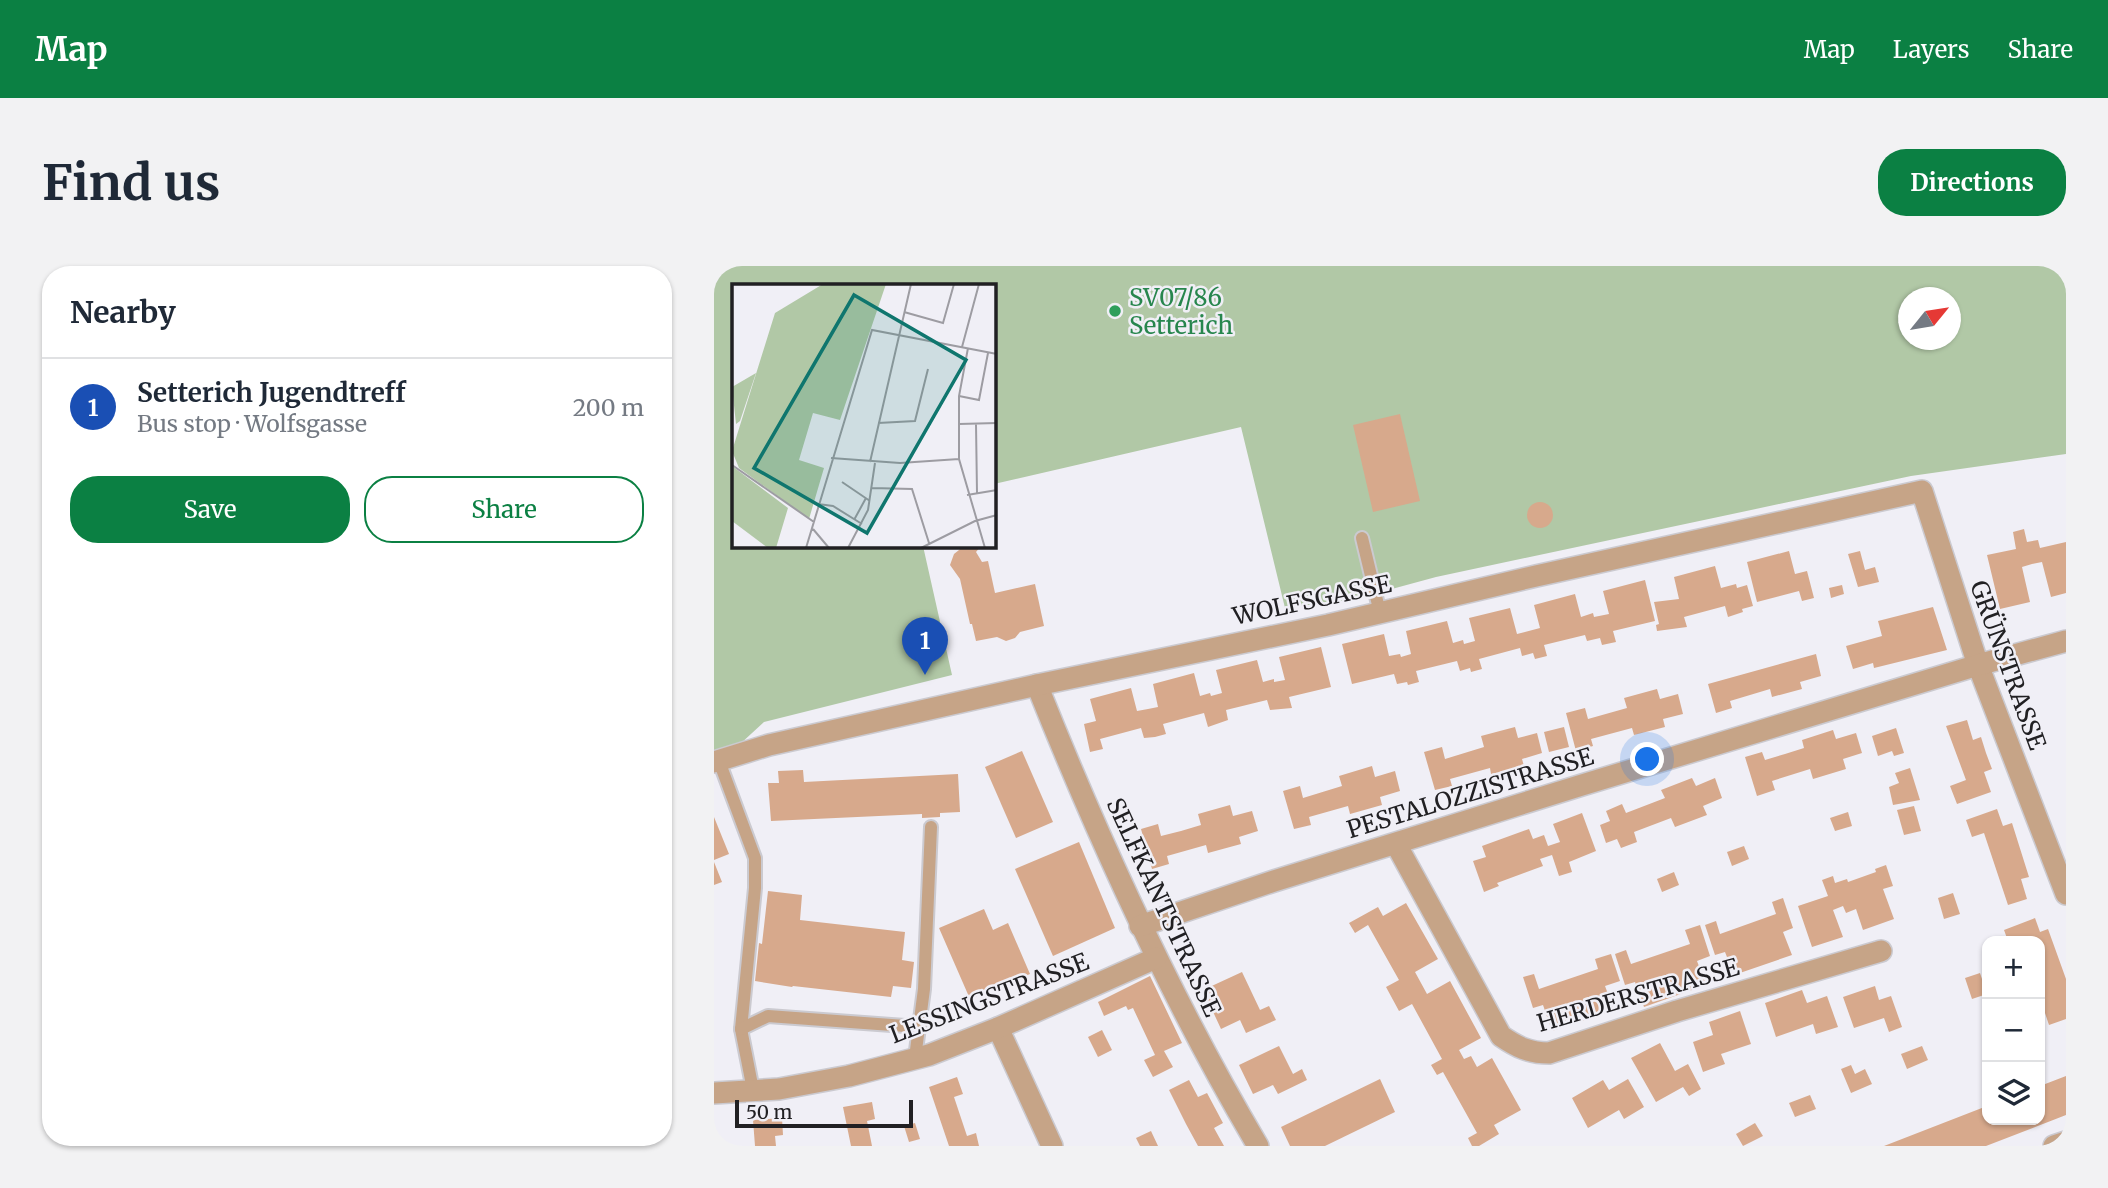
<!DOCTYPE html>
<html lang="en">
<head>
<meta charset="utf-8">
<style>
	:root { --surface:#fff; --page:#f2f2f3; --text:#1f2937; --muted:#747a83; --line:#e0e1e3; --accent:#0b8043 }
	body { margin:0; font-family:Merriweather,serif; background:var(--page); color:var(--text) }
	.controls { position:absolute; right:21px; bottom:21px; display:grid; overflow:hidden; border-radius:14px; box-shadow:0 2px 5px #0004 }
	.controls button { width:63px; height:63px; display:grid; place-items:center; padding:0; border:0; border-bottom:2px solid var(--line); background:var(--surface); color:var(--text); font:35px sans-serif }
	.compass { position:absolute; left:1184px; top:21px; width:63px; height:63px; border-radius:50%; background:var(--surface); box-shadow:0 2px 5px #0004; rotate:60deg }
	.scale { position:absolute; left:21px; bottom:18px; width:178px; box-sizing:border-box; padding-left:7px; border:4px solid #212023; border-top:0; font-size:19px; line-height:24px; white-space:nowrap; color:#212023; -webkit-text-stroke:5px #f0eff6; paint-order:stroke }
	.you { position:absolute; left:934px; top:494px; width:24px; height:24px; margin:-18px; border:5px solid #fff; border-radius:50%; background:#1a73e8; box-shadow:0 0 0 10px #1a73e833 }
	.badge { display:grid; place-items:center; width:46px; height:46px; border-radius:50%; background:var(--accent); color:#fff; font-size:23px; font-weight:700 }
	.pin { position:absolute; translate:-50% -58px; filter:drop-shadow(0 2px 4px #0008) }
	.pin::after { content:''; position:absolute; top:37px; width:24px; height:21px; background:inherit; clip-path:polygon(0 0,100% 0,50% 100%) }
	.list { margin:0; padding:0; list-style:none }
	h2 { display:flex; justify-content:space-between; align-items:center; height:91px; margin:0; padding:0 28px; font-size:30px }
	h2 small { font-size:23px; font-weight:400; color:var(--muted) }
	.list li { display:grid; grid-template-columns:46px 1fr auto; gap:21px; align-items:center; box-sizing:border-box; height:98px; padding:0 28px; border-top:2px solid var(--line) }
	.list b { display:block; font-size:26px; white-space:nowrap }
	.list p { margin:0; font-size:23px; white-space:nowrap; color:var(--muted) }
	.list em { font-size:23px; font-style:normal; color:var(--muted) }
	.actions { display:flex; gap:14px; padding:21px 28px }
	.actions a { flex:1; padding:16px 0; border:2px solid var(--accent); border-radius:28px; text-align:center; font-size:24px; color:var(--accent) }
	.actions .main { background:var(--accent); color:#fff }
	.icon { flex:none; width:38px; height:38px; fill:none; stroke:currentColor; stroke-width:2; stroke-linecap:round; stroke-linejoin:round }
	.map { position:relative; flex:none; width:1352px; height:880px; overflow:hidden; border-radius:28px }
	header { display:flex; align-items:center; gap:42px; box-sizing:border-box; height:98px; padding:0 35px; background:var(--accent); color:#fff }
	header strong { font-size:33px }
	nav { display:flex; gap:38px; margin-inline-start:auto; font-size:24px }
	.intro { display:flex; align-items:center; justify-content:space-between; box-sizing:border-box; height:168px; padding:0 42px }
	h1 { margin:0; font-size:49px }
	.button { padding:18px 32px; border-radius:28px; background:var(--accent); color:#fff; font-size:24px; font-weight:700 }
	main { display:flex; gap:42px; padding:0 42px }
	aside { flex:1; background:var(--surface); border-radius:28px; box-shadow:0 2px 5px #0004 }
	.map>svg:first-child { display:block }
</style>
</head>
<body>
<header>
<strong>Map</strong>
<nav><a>Map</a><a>Layers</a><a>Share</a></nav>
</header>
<div class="intro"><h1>Find us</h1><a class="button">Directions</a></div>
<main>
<aside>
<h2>Nearby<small></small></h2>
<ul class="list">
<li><span class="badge" style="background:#1a4fb4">1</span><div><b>Setterich Jugendtreff</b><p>Bus stop · Wolfsgasse</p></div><em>200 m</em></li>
</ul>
<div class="actions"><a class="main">Save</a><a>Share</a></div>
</aside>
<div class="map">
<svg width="1352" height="880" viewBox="0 0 1352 880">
	<rect width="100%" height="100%" fill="#f0eff6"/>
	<path fill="#b1c8a6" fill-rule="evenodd" d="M0 0H1352V188L1197 210 722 311 641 333 571 342 527 161 280 218V19H19V280H209L238 409 50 456 25 479 0 486ZM1195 32H1237V74H1195Z"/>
	<g fill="#d7a98c">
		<path d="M686 148 706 235 659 246 639 159Z"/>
		<circle cx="826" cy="249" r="13"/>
		<path d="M1310 263 1313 276 1324 274 1326 282 1352 276V327L1337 331 1328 296 1318 298 1308 301 1316 336 1286 343 1273 289 1302 283 1299 266Z"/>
		<path d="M250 280H267L262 286 268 296 274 295 281 327 321 318 330 360 306 366 301 372 292 375 283 371 262 375 258 358H256L246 313 236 299 240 288Z"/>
		<path d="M1075 285 1081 308 1093 305 1100 332 1088 335 1085 325 1043 336 1033 296Z"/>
		<path d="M1146 285 1151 304 1161 301 1165 316 1144 321 1134 288Z"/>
		<path d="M1001 300 1007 322 1022 318 1023 322 1033 319 1039 340 1028 343 1029 346 1014 351 1011 340 970 351 973 361 943 365 942 359 945 358 940 336 965 333 960 311Z"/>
		<path d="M931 314 941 355 899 365 902 376 888 379 886 372 873 375 871 369 830 379 833 390 821 393 819 387 808 390 806 382 765 393 768 403 757 406 756 402 746 405 743 395 702 405 705 416 694 419 693 416 683 418 680 408 638 418 628 378 670 368 675 390 686 388 687 391 697 388 692 365 733 355 739 377 749 374 750 378 761 375 755 352 796 342 803 368 826 362 820 339 861 328 867 351 879 347 880 351 895 348 889 325Z"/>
		<path d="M1128 319 1130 328 1117 332 1115 322Z"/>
		<path d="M1219 341 1233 384 1160 402 1159 397 1139 403 1132 380 1168 370 1164 355Z"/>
		<path d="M607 381 617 421 575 431 578 442 556 444 553 434 512 444 514 454 494 461 490 447 449 458 452 468 441 471 430 472 427 462 386 473 389 483 376 486 370 458 382 455 376 433 417 422 423 445 434 443 444 441 439 418 480 407 486 430 496 427 497 430 508 427 502 404 543 394 549 416 560 413V416L571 414 565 391Z"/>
		<path d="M1102 388 1107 410 1086 416 1088 423 1058 431 1056 423 1016 435 1018 442 1002 447 994 418Z"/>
		<path d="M943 423 946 433 964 428 969 448 949 453 951 461 920 469 918 462 877 473 879 480 862 485 852 447 871 442 874 453 913 442 910 432Z"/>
		<path d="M1253 454 1259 474 1267 471 1272 487 1278 503 1270 506 1277 526 1243 538 1236 520 1252 514 1232 460Z"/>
		<path d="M801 461 804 472 823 467 828 487 808 493 810 500 794 504 777 508 776 502 736 513 738 520 721 524 710 486 728 481 731 493 770 481 767 470Z"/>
		<path d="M850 461 855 481 835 486 830 466Z"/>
		<path d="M1182 462 1190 487 1180 490 1178 485 1164 490 1158 470Z"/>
		<path d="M1119 464 1122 473 1142 467 1148 487 1129 493 1132 503 1099 513 1096 503 1058 515 1061 524 1043 530 1031 491 1048 486 1051 494 1071 488 1090 482 1088 474Z"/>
		<path d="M308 485 339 556 302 572 271 501Z"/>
		<path d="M658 500 661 511 681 505 686 525 666 531 668 539 636 548 634 540 595 551 597 559 580 563 569 525 586 520 589 532 628 520 625 510Z"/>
		<path d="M1196 502 1206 534 1179 539 1175 521 1185 517 1181 507Z"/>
		<path d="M89 504 90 516 244 508 246 546 226 547V551L208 552V548L57 555 54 517H65L64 505Z"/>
		<path d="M978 512 982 520 1001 512 1008 532 989 540 993 549 961 561 957 552 920 566 923 576 907 582 903 573 892 577 886 559 896 555 892 545 908 538 912 547 951 532 947 524Z"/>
		<path d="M516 539 519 550 538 545 544 565 525 571 527 578 494 587 492 579 453 590 455 598 438 603 427 563 444 558 447 570 467 565 487 559 484 548Z"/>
		<path d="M1200 540 1207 565 1190 569 1183 544Z"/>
		<path d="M1283 543 1289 560 1298 557 1315 611 1307 613 1313 633 1294 639 1270 567 1258 571 1252 554Z"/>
		<path d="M1134 546 1138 560 1121 565 1116 552Z"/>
		<path d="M868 547 882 585 855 596 858 606 845 610 838 589 826 593 829 600 783 617 785 620 770 626 759 595 772 591 768 580 815 563 819 573 830 569 834 580 846 576 839 558Z"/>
		<path d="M0 551 15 588 0 594Z"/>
		<path d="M365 576 401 662 339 690 301 603Z"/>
		<path d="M1030 580 1035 593 1018 600 1013 586Z"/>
		<path d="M0 596 8 616 0 619Z"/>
		<path d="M1172 599 1179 620 1169 623 1180 653 1149 664 1142 643 1132 647 1129 640 1119 644 1129 671 1098 681 1084 640 1114 630 1108 614 1119 610 1121 617 1133 613 1134 616 1162 606 1161 603Z"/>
		<path d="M960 606 965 619 948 626 943 613Z"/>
		<path d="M54 625 88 629 86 654 191 666 188 694 200 696 197 722 179 720 177 731 79 720 78 721 41 715 45 677 48 678Z"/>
		<path d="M1239 627 1246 648 1230 653 1224 632Z"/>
		<path d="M1069 632 1079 662 1069 666 1078 689 1020 709 1011 686 1001 689 991 659 1002 655 1006 668 1062 648 1058 636Z"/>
		<path d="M692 637 724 693 701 706 713 728 736 715 767 772 745 784 750 793 757 790 763 801 778 792 807 844 780 859 785 868 765 880H758L754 872 763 867 729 806 723 809 717 799 728 793 698 738 685 745 672 721 685 714 654 659 641 667 635 657 664 641 669 650Z"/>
		<path d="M270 643 279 664 294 657 316 708 256 733 225 662Z"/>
		<path d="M1321 652 1326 666 1334 663 1352 713V753L1335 759 1326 732V675H1294L1290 664Z"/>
		<path d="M986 659 996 690 983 695 992 719 930 741 921 716 911 719 901 688 912 684 917 698 976 678 971 664Z"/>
		<path d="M897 688 906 715 891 720 900 744 838 765 829 739 819 742 809 711 820 708 825 723 884 703 881 693Z"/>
		<path d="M528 706 546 744 555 740 562 754 532 767 526 754 507 763 489 724Z"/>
		<path d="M1266 707 1273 728 1258 733 1251 712Z"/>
		<path d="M436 710 468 777 450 785 459 801 439 811 430 794 441 789 419 742 414 744 412 740 390 750 384 736Z"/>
		<path d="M1161 720 1165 734 1177 730 1188 761 1175 766 1170 752 1140 762 1129 731Z"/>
		<path d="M1088 724 1093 737 1113 730 1124 761 1102 768 1099 758 1062 771 1051 737Z"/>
		<path d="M1026 745 1037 778 1007 788 1011 798 989 806 979 776 999 769 995 756Z"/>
		<path d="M388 764 398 784 384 791 374 771Z"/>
		<path d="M946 777 961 805 974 798 987 823 975 830 969 821 942 836 917 792Z"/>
		<path d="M565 780 579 808 588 803 593 814 564 828 559 819 539 828 525 799Z"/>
		<path d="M1208 780 1214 794 1193 803 1187 788Z"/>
		<path d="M1137 799 1141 808 1151 803 1158 818 1137 827 1127 803Z"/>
		<path d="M1352 810V849L1272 880H1170L1273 840V854H1326V820Z"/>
		<path d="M243 811 249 828 240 831 253 870 262 867 265 880H235L215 821Z"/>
		<path d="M666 813 681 846 611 880H576L567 861Z"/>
		<path d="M914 813 930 841 910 853 905 844 874 862 858 832 889 814 895 824Z"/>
		<path d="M475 814 484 831 493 827 509 857 500 862 510 880H484L472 858 455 824Z"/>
		<path d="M1096 829 1102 843 1081 851 1075 837Z"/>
		<path d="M158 836 161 853 153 855 158 880H137L129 841Z"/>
		<path d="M68 852 69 869 61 870 62 880H41L39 854Z"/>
		<path d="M201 857 206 873 195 876 190 860Z"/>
		<path d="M1041 857 1049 870 1029 880 1022 868Z"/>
		<path d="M437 865 444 880H426L422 872Z"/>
	</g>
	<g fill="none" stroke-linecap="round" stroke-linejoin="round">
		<g stroke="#cbcad0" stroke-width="16">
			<g id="lane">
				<path d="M648 272 666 347"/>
				<path d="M5 495 41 592V622L27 763 39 824"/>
				<path d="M27 763 54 750 205 761"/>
				<path d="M201 792 210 723 217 561"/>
			</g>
		</g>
		<g stroke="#cbcad0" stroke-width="24">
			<g id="street">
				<path d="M323 419C386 577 457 733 544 880"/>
				<path d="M0 496 55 479 323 419 614 359 822 310 1208 225 1264 399 1352 628"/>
				<path d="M682 578 787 770C803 781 815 787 835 787L963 745 1167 685"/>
				<path d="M426 660 560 615 868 519 1264 399 1352 375"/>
				<path d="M284 762 338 880"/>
				<path d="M0 827 65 823 135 810 215 789 284 762 442 692"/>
				<path d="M1340 880 1352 876"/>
			</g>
		</g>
		<use href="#lane" stroke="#c6a487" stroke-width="12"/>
		<use href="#street" stroke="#c6a487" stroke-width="21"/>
	</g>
	<circle fill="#2e9e5b" stroke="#f0eff6" stroke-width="2.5" cx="401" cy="45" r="7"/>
	<g text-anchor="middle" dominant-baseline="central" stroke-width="5" stroke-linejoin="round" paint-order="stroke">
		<g font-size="24" fill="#27864d" stroke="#f0eff6" text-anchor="start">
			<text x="415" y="31">SV07/86<tspan x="415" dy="28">Setterich</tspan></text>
		</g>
		<g font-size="24" fill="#212023" stroke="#f0eff6">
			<text transform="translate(598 334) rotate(-12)">WOLFSGASSE</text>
			<text transform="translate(1294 399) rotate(70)">GRÜNSTRASSE</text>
			<text transform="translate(756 527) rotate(-17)">PESTALOZZISTRASSE</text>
			<text transform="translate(450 641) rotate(65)">SELFKANTSTRASSE</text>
			<text transform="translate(924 729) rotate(-16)">HERDERSTRASSE</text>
			<text transform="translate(275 732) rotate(-21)">LESSINGSTRASSE</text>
		</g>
	</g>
	<g transform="translate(18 18)">
		<rect width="264" height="264" fill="#f0eff6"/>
		<path d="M91 0H154L108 136 81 129 67 176 92 184 77 235 7 184 0 167 43 29ZM24 89 8 137 4 140 0 103ZM0 182 56 224 44 264H36L0 237Z" fill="#b1c8a6"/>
		<path fill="none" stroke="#9d9ca2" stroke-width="2" d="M172 28 211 39 222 0M230 63 247 0M236 64 227 112V175L253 264M227 112 247 116 256 69M146 139 183 137 196 85M227 140 265 139M244 140 245 209M99 174 168 179 227 175M138 178 179 0M0 181 82 238M110 198 138 217M140 204 180 205 197 259M235 211 265 206M86 220 101 222 130 240M122 236 134 214M81 245 97 264M74 264 140 46 265 70M116 264 136 226 143 179M189 264 243 237 265 231"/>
		<path fill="#0f766e" fill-opacity="0.15" stroke="#0f766e" stroke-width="3.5" d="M122 11 234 76 135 249 22 184Z"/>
		<rect width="264" height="264" fill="none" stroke="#212023" stroke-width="3.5"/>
	</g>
</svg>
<div class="controls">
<button>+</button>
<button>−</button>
<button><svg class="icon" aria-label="layers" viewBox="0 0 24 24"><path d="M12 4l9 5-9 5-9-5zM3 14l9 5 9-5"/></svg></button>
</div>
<svg class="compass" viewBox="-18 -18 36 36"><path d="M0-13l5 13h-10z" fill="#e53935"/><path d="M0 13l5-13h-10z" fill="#747a83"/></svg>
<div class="scale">50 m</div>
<div class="you"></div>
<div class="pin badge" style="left:211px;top:409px;background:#1a4fb4">1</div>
</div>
</main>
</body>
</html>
